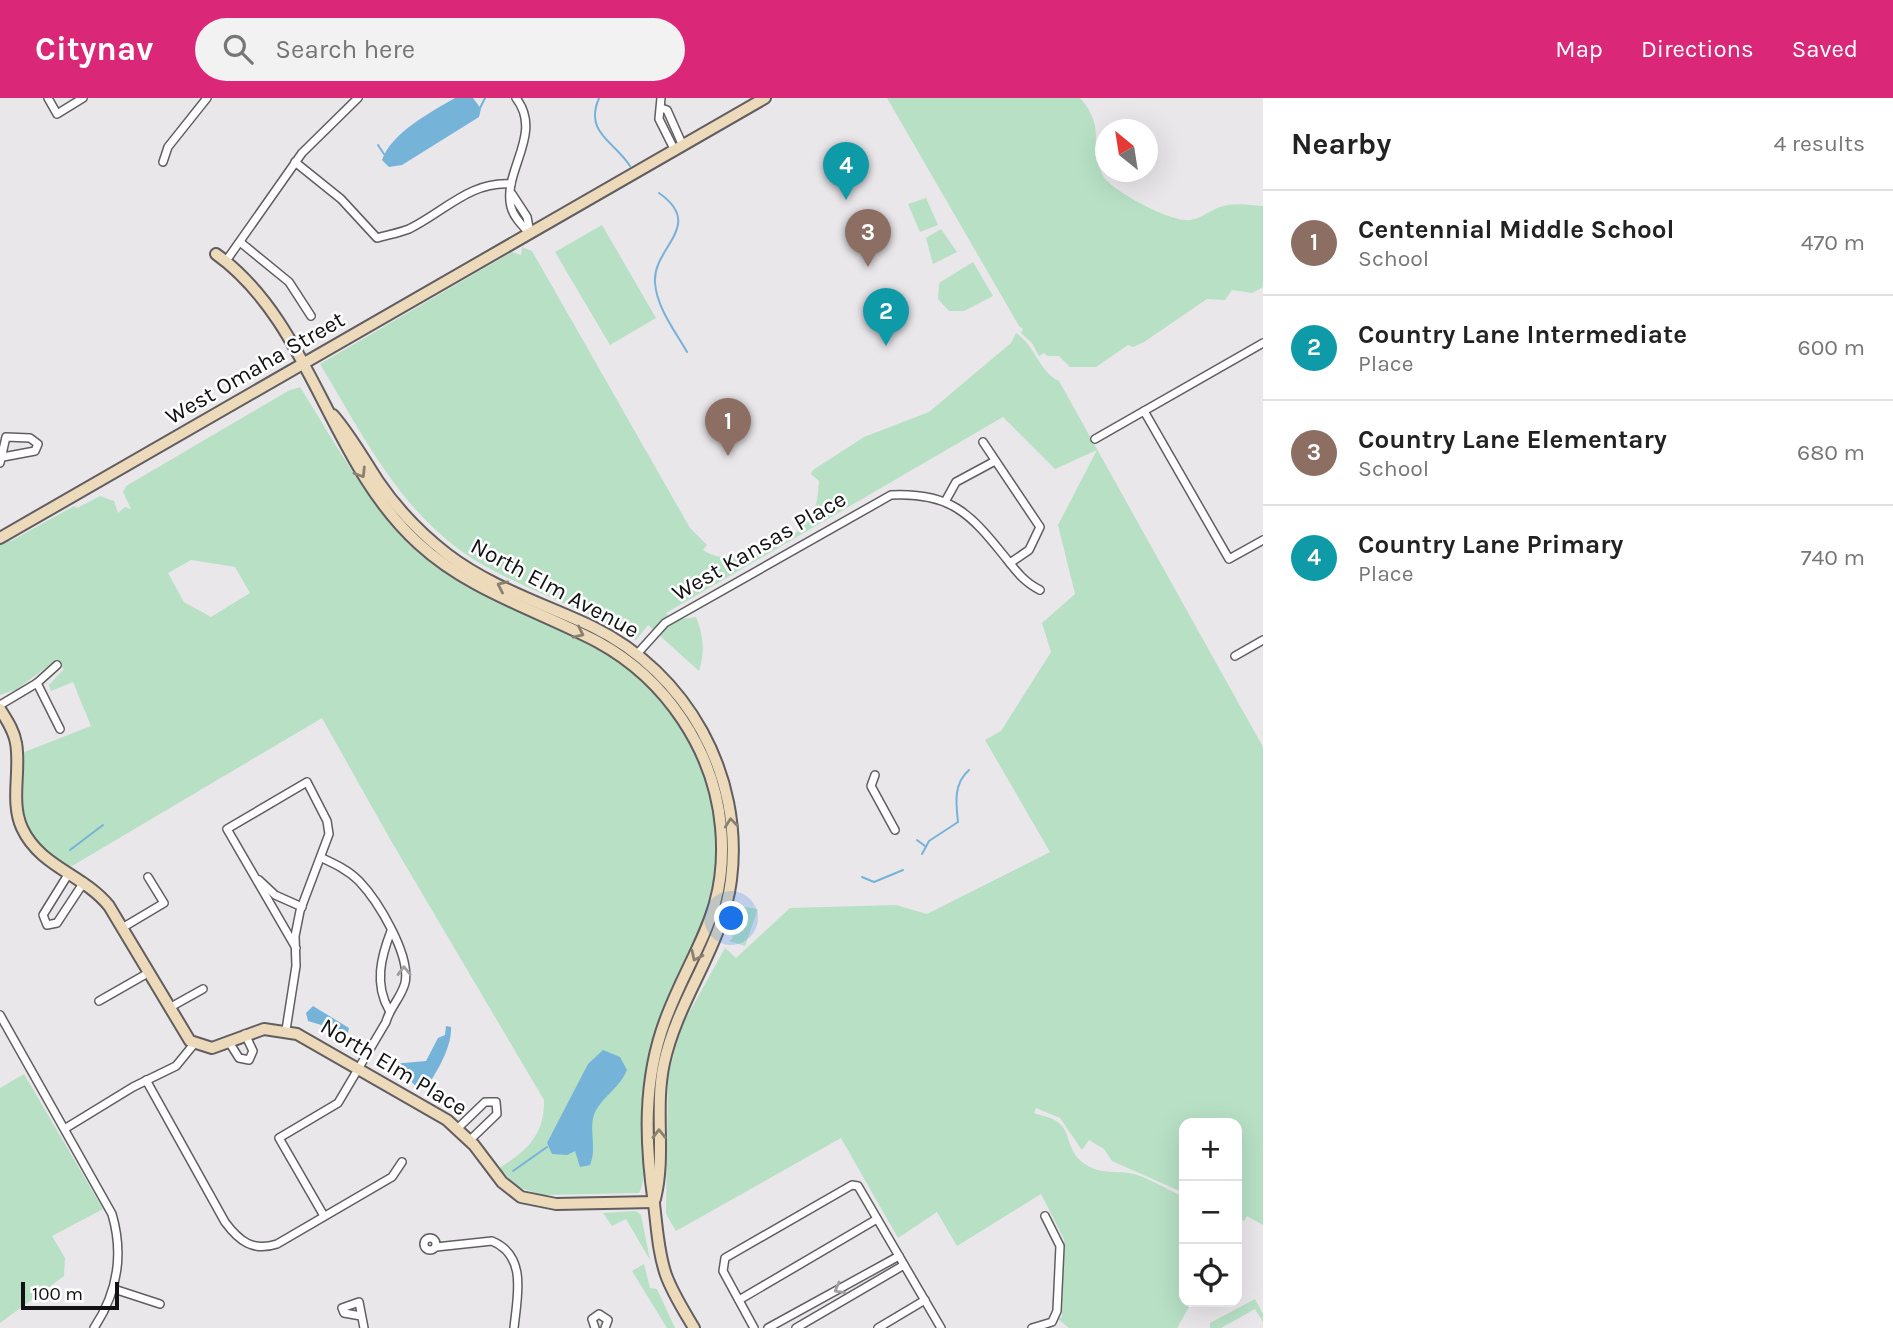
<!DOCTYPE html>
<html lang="en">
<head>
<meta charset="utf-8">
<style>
	:root { --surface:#fff; --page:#f2f2f2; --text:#222; --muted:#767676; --line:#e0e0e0; --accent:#db2777 }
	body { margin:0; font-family:Karla,sans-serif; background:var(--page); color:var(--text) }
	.controls { position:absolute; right:21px; bottom:21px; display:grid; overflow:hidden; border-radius:14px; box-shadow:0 7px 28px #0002 }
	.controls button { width:63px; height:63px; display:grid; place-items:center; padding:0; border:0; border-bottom:2px solid var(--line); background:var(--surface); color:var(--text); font:35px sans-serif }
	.compass { position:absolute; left:1095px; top:21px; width:63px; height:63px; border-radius:50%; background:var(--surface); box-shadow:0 7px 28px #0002; rotate:330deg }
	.scale { position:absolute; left:21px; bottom:18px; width:98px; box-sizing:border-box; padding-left:7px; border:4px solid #131213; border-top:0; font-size:19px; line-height:24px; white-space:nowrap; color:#131213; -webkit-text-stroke:5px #fff; paint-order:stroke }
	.you { position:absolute; left:732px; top:821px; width:24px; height:24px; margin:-18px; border:5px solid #fff; border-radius:50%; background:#1a73e8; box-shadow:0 0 0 10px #1a73e833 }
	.badge { display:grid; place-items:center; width:46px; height:46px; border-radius:50%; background:var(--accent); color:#fff; font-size:23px; font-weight:700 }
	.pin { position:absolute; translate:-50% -58px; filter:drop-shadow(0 2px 4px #0008) }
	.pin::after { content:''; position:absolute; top:37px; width:24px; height:21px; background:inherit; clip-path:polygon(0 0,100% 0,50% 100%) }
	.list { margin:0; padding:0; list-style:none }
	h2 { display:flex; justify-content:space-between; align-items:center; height:91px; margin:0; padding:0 28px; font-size:30px }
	h2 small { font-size:23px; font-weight:400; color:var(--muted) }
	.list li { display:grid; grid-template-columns:46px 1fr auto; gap:21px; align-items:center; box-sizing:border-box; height:105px; padding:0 28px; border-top:2px solid var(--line) }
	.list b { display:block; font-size:26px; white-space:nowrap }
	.list p { margin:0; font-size:23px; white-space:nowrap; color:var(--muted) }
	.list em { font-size:23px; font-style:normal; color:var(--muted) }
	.icon { flex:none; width:38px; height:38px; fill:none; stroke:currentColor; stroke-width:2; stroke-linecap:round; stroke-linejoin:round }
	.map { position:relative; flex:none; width:1263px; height:1230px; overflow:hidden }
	header { display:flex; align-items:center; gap:42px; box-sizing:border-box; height:98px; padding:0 35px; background:var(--accent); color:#fff }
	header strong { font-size:33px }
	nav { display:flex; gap:38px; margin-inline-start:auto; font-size:24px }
	.search { width:490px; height:63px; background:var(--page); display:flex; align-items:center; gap:18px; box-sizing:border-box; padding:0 24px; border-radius:38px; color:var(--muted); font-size:26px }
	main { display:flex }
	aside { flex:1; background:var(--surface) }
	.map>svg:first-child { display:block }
</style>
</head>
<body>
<header>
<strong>Citynav</strong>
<div class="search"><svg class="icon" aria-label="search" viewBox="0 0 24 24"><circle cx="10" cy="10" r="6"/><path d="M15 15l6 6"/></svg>Search here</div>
<nav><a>Map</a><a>Directions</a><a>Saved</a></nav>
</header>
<main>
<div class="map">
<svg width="1263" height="1230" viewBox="0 0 1263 1230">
	<rect width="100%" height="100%" fill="#eae7ea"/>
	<g fill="#b7e0c5" fill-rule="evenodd">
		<path d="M887 0H1080C1107 30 1088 45 1102 76 1109 92 1172 125 1190 122 1201 121 1210 112 1220 109 1234 104 1248 107 1263 108V189L1252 195 1232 192 1225 202 1207 201 1144 244 1133 249 1128 247 1096 269H1070L1059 258H1048L1044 255 1039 258 1032 245 1021 235 1023 231 1019 228Z"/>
		<path d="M926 100 938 127 920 134 908 106Z"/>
		<path d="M602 127 656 220 610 247 555 154Z"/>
		<path d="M941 131 957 154 933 166 926 140Z"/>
		<path d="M522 149 532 153 690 430 707 447 703 452C737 475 800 446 815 410 818 401 818 392 819 383L811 376 813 372 864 339 929 314 1011 245 1016 235C1036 248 1038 273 1059 283L1263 649V1127L1247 1118 1244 1123 1237 1119V1025H1184V1095L1112 1063 1104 1051 1089 1042 1082 1052 1060 1020 1036 1010 1034 1015C1042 1018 1052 1019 1059 1025 1072 1035 1065 1055 1088 1068 1102 1076 1115 1073 1129 1075 1147 1078 1167 1092 1184 1099V1204H1192L1177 1230H1069L1058 1221 1062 1219 1064 1141 1041 1096 957 1148 937 1114 898 1140 841 1040 676 1133 666 1116 668 980 680 931 725 850 736 860 790 810 896 807 927 816 1050 754 985 642 1001 633 1051 554 1042 525 1075 496 1058 427 1097 352 1055 371 1003 319 666 515 674 522 696 519C704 539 705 554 699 573L648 527 636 542C586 510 529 494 478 464 402 418 364 339 320 266L512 154 521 157Z"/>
		<path d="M973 164 993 198 964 213H949L938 201 939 185Z"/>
		<path d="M300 289C339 351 372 415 429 462 481 505 549 520 606 554 679 597 726 686 716 772 708 835 675 872 657 929 648 956 643 984 642 1012 642 1037 650 1074 639 1095L542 1097 518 1089 499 1070C526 1054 545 1037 544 1002L390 741 322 620 72 768C17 761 22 695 22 655L91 628 73 584 51 593 49 587 64 571 55 563 17 591 0 597V443H11L74 408 77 410 100 398 114 403 118 415 125 409 131 411 123 394 126 388 288 293ZM191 462 235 469 250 495 211 519 184 504 168 475Z"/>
		<path d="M745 809 758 811 745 848 729 843 732 841 738 813Z"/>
		<path d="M24 976 103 1111 52 1138 65 1160 64 1178 0 1225V990Z"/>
		<path d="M636 1113 641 1117 650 1162 626 1121 612 1128 603 1115Z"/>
		<path d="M644 1166 650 1190 657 1191 675 1230H667L632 1173Z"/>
		<path d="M1255 1201 1263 1216V1224L1255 1211 1221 1230H1210V1225Z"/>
	</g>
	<g fill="#76b3d9">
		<path d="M455 0H473L481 11 479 19 402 67 389 69 382 62C391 35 431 14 455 0Z"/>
		<path d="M313 908 349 930 348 935 308 923 306 915Z"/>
		<path d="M446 928 451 929C452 949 437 974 426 990H418L392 966 426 963 438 940 445 937Z"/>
		<path d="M603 952 620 959 627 972C620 989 605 997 596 1012 587 1029 598 1049 590 1067L580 1069 575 1053 567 1057 552 1056 547 1045 588 966Z"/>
	</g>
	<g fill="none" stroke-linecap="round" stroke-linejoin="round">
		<g stroke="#76b3d9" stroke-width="2">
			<path d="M599 0C584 35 614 43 630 68"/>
			<path d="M480 10 485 0"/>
			<path d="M378 47 384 56"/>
			<path d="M659 95C706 128 652 149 655 185 657 210 675 233 687 254"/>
			<path d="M917 742 925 748"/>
			<path d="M70 752 103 727"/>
			<path d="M922 756 929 743 958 724C956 706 953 686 969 672"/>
			<path d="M862 779 874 784 903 772"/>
			<path d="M513 1073 547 1049"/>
		</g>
		<g stroke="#615e61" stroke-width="10">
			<g id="street">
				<path d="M48 0 57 16 83 0"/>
				<path d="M516 0C544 36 502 73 511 109 514 120 523 128 530 136"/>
				<path d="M661 0 659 21 675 53"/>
				<path d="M661 10 667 12 683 48"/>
				<path d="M163 64 168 49 207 0"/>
				<path d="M295 64 341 101 377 140C387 137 399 135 409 131 444 114 470 83 511 86"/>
				<path d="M512 96 527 119 530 135"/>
				<path d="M240 144 289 184 311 218"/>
				<path d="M226 163 302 55 358 0"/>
				<path d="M1144 313 1229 461 1263 442"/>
				<path d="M1095 341 1263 245"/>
				<path d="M983 344 1040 429 1029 452 1010 465"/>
				<path d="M0 365 6 339 30 340 38 346 35 353 3 359"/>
				<path d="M946 402 956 384 995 363"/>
				<path d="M637 556 665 525 891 397C950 394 970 415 1005 459 1016 473 1024 484 1040 492"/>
				<path d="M1235 558 1263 542"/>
				<path d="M37 585 60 631"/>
				<path d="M0 607 37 585 57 567"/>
				<path d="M875 677 871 688 895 732"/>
				<path d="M322 760C335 766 348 772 359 783 378 803 411 857 405 885 401 900 390 909 386 924L338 1005 279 1040 324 1118"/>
				<path d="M69 775 43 817 47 827 57 825 84 784"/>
				<path d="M259 782 275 797 302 809"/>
				<path d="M122 830 164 805 148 779"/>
				<path d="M99 903 148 875"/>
				<path d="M169 910 203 891"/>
				<path d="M389 912C374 886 381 859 391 833"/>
				<path d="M0 917 112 1116C124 1157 118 1194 94 1230"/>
				<path d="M286 932 296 868 295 838 300 813 329 736 327 723 307 684 227 731 296 850"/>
				<path d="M229 944 239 960 249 962 253 953 245 936"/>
				<path d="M146 982 225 1124C239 1143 253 1154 277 1146L392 1079 402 1064"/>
				<path d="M66 1030 133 989 176 968 194 946"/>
				<path d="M458 1030 485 1004H496L497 1016 470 1042"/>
				<circle cx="430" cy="1146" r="6"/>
				<path d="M436 1149 492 1143C528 1158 517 1199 514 1230"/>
				<path d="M114 1191 160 1206"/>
				<path d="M739 1202 877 1121"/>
				<path d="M361 1218 344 1215 342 1210 359 1204 364 1230"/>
				<path d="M595 1230 592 1221 599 1216 608 1222 605 1230"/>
				<path d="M754 1230 723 1173 725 1160 852 1087 858 1088 941 1230"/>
				<path d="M768 1230 899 1158"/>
				<path d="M796 1230 904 1167"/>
				<path d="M878 1230 925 1202"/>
				<path d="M1032 1230 1052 1224 1057 1213 1060 1148 1045 1118"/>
			</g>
		</g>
		<g stroke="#615e61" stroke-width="14">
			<g id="secondary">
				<path d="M216 156C312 225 329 365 419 446 470 493 537 512 598 544 666 581 714 652 721 729 729 815 692 850 665 923 643 983 645 1044 654 1106 657 1129 658 1154 666 1177 673 1196 684 1213 694 1230"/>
				<path d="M333 317C351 338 363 360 378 383 397 411 420 435 447 456 490 489 544 506 593 529 687 575 744 677 731 782 723 848 678 900 664 965 654 1010 666 1057 655 1101"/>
				<path d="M0 440 765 0"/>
				<path d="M0 611C6 621 14 632 16 645 21 672 10 704 22 730 40 769 83 776 109 808L190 943 212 950 264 931 297 936 447 1022 474 1047 502 1084 521 1099 556 1106 654 1104"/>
			</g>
		</g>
		<use href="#street" stroke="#fff" stroke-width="7"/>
		<use href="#secondary" stroke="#ecdaba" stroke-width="10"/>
	</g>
	<defs><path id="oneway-chevron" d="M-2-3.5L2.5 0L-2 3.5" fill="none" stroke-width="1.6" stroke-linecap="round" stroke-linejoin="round" transform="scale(1.75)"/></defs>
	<g stroke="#8a806f">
		<use href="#oneway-chevron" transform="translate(361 375) rotate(58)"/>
		<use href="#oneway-chevron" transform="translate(502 488) rotate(-155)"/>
		<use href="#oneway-chevron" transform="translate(579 535) rotate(25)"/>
		<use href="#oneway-chevron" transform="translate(731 725) rotate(-96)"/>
		<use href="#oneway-chevron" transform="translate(696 858) rotate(116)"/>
		<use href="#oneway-chevron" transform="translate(659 1036) rotate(-91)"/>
	</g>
	<g stroke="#a1a0a1">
		<use href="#oneway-chevron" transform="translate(404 873) rotate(-91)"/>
		<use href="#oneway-chevron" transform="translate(839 1191) rotate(151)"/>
	</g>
	<g text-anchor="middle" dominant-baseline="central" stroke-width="5" stroke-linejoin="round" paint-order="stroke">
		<g font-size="23" fill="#131213" stroke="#fff">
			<text transform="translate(255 270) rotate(-30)">West Omaha Street</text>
			<text transform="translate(759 448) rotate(-30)">West Kansas Place</text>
			<text transform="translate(555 490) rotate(28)">North Elm Avenue</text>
			<text transform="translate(394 969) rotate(31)">North Elm Place</text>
		</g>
	</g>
</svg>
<div class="controls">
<button>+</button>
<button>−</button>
<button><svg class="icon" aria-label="locate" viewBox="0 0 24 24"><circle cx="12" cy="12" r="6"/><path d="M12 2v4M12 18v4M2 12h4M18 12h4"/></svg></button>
</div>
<svg class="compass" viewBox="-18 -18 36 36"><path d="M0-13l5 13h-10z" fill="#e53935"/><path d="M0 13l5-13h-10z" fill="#767676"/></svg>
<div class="scale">100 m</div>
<div class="you"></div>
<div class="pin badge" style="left:728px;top:358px;background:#8d6e63">1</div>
<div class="pin badge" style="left:886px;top:248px;background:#0f9aa8">2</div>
<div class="pin badge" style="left:868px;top:169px;background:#8d6e63">3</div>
<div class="pin badge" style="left:846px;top:102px;background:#0f9aa8">4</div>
</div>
<aside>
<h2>Nearby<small>4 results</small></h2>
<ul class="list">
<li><span class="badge" style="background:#8d6e63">1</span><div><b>Centennial Middle School</b><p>School</p></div><em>470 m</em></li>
<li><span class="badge" style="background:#0f9aa8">2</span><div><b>Country Lane Intermediate</b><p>Place</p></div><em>600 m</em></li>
<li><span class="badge" style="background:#8d6e63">3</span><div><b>Country Lane Elementary</b><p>School</p></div><em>680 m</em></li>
<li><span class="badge" style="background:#0f9aa8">4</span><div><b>Country Lane Primary</b><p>Place</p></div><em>740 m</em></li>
</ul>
</aside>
</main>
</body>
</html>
